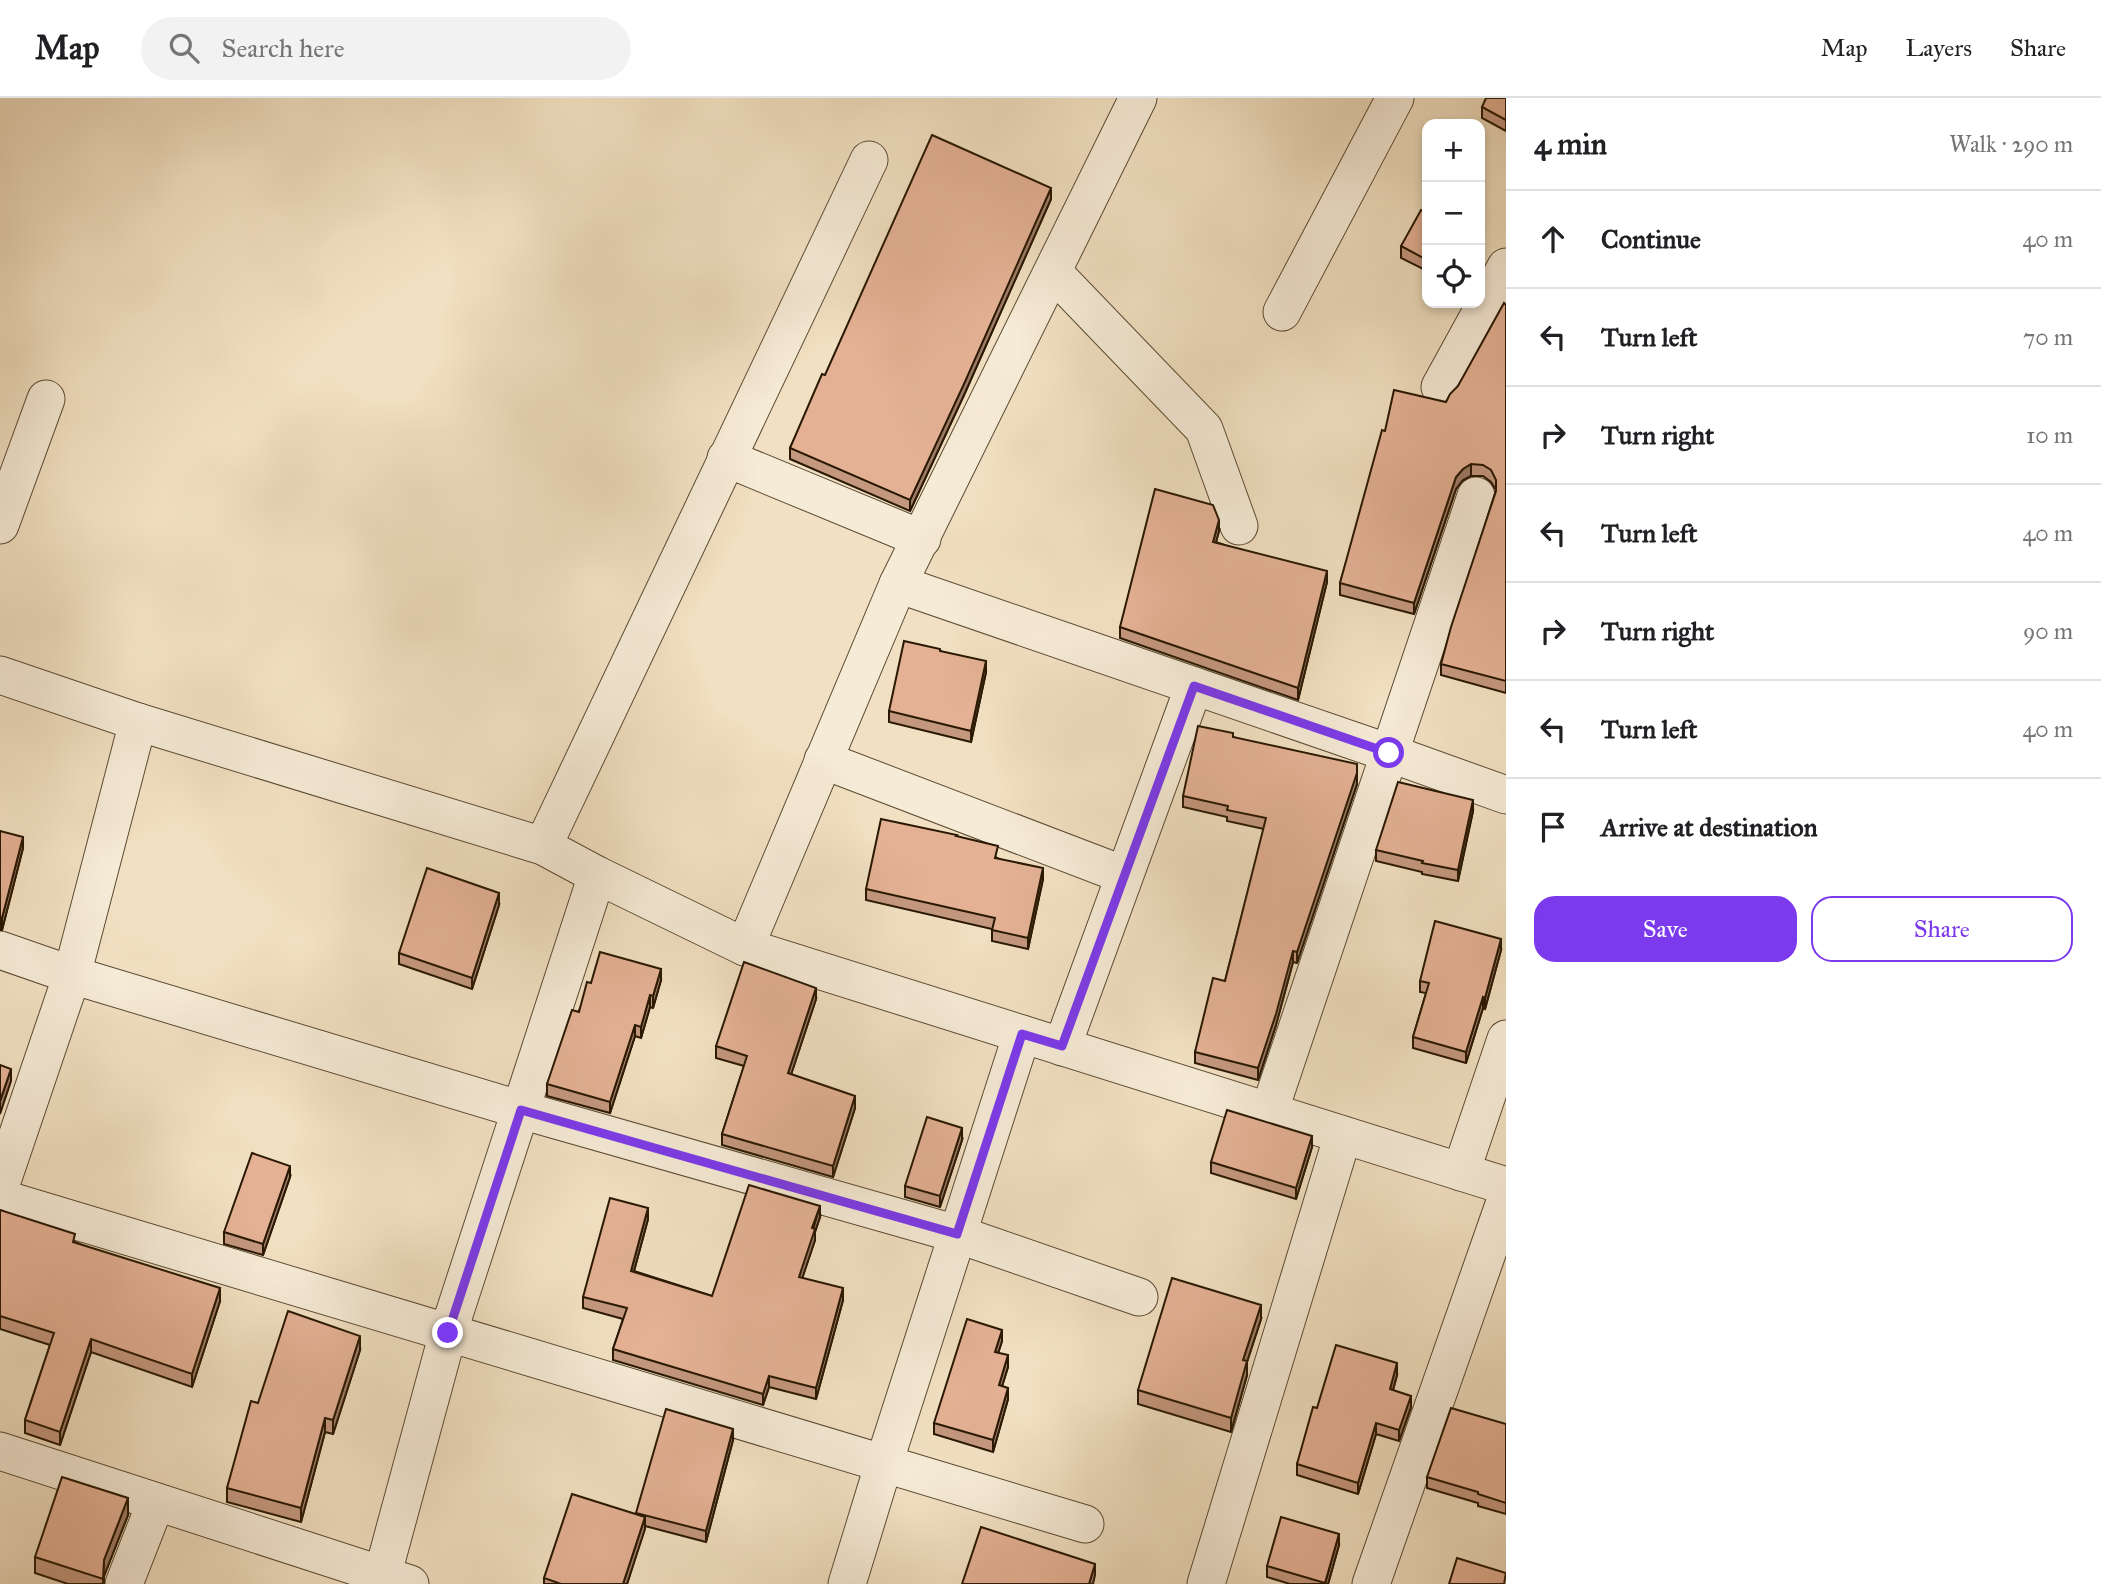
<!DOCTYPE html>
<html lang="en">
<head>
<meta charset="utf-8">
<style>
	:root { --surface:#fff; --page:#f2f2f2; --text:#202124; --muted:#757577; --line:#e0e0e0; --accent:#7c3aed }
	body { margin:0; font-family:"IM FELL Great Primer",serif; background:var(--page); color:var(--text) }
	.controls { position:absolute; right:21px; top:21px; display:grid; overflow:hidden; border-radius:14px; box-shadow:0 4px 10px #0003 }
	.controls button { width:63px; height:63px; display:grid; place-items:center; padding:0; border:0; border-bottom:2px solid var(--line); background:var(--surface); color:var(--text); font:35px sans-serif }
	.stop { position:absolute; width:21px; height:21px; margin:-16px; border:5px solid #7c3aed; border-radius:50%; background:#fff }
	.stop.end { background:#7c3aed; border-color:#fff; box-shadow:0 2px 7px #0008 }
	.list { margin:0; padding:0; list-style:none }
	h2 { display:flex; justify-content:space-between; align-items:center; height:91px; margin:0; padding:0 28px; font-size:30px }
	h2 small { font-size:23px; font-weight:400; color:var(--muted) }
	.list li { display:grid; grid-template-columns:46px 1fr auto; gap:21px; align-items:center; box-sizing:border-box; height:98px; padding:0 28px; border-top:2px solid var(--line) }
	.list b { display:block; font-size:26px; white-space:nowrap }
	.list em { font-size:23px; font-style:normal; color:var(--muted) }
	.actions { display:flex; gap:14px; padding:21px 28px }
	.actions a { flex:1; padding:16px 0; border:2px solid var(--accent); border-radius:21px; text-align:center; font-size:24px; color:var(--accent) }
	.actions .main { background:var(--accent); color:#fff }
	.icon { flex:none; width:38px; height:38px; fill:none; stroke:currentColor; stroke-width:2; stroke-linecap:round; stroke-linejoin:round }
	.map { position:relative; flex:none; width:1506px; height:1486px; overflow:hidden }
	header { display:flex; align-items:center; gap:42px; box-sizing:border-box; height:98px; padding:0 35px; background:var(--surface); border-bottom:2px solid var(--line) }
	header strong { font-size:33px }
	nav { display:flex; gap:38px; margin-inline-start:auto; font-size:24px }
	.search { width:490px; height:63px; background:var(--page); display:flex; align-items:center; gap:18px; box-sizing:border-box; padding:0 24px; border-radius:38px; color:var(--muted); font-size:26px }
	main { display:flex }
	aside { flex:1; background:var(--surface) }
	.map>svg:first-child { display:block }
</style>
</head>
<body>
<header>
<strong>Map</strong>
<div class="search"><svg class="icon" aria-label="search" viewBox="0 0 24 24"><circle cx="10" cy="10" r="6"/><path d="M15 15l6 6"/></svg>Search here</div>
<nav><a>Map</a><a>Layers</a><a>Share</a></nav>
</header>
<main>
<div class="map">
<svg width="1506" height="1486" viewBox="0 0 1506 1486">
	<rect width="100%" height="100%" fill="#f1e0c1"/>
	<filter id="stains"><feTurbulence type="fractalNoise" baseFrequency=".00286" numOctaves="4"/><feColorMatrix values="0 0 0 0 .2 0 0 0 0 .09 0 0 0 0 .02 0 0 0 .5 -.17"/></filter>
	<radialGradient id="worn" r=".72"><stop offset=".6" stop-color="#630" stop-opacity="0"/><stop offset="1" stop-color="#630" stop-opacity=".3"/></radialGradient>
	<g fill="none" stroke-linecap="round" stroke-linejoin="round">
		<g stroke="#5b4a32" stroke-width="39">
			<g id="minor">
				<path d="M1053 174 1204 331 1239 428"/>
				<path d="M1282 214 1395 0"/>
				<path d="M1440 289 1506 169"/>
				<path d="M726 360 922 441"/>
				<path d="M0 427 46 301"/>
				<path d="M898 486 1389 655 1506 697"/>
				<path d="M0 577 138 624 543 748 597 777 745 849 1506 1088"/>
				<path d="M823 662 1124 777"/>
				<path d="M543 748 869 62"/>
				<path d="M745 849 898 486 1138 0"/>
				<path d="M0 852 72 877 521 1012 957 1136 1139 1199"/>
				<path d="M1062 949 1194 588"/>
				<path d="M1269 1014 1476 398"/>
				<path d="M1461 1074 1506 941"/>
				<path d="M0 1089 72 877 138 624"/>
				<path d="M0 1100 1085 1426"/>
				<path d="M0 1353 410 1486"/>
				<path d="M124 1486 156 1404"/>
				<path d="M380 1486 448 1235 597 777"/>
				<path d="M847 1486 884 1365 1022 936"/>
				<path d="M1206 1486 1343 1037"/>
				<path d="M1371 1486 1506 1101"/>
			</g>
		</g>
		<use href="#minor" stroke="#f6ebd7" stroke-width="37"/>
	</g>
	<g fill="#c4987f" stroke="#291802" stroke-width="2">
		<path d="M1506 0V33L1482 20V9Z"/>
		<path d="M1051 101 964 297 910 413 790 361V350L825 277Z"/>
		<path d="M1427 115V173L1401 160V148Z"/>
		<path d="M1506 207V595L1441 577V566L1496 392 1491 384 1483 378H1471L1463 382 1456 391 1414 516 1340 497V485L1385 333 1446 304 1458 288Z"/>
		<path d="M1219 433 1216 444 1327 484 1298 602 1120 540V529Z"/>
		<path d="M940 553 986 574 971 644 889 624V613Z"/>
		<path d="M1233 639 1357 686 1297 865 1293 864 1276 927 1258 982 1195 965V954L1225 883 1264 731 1227 723V719L1183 709V698Z"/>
		<path d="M1473 713 1458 783 1422 776V774L1376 763V752Z"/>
		<path d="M0 733 23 750 2 832H0Z"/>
		<path d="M957 738 997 760 1043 781 1028 851 992 843V831L866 802V791Z"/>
		<path d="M499 807 472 891 399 866V855Z"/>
		<path d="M1501 852 1485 911 1483 910 1466 965 1413 950V939L1426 895 1420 894V883Z"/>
		<path d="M661 882 653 910 650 909 641 940 635 938 610 1015 547 998V986L591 885Z"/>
		<path d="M816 901 791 976 855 1010 833 1079 722 1047V1036L744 968 716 960V948Z"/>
		<path d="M962 1042 940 1109 905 1099V1088Z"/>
		<path d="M1312 1049 1296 1101 1211 1075V1064Z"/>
		<path d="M290 1079 263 1157 224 1146V1134Z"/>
		<path d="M0 1112 75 1144 220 1203 192 1289 91 1254 60 1347 25 1335V1322L50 1247 0 1231Z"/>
		<path d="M820 1119 815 1134V1142L802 1180 843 1202 816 1301 769 1289 763 1307 613 1262V1251L623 1221 583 1210V1199L648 1121 634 1173 712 1198Z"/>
		<path d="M1261 1221 1247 1264V1277L1231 1334 1138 1306V1292Z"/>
		<path d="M1002 1243 998 1255 1008 1269 1002 1288 1008 1301 993 1354 934 1336V1325Z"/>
		<path d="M360 1252 333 1336 325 1334 301 1424 227 1404V1390L258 1305Z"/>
		<path d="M1397 1277 1393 1292 1411 1309 1399 1343 1376 1336 1358 1396 1297 1377V1366L1317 1310Z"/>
		<path d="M1506 1326V1416L1478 1408V1405L1427 1390V1379Z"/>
		<path d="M733 1342 706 1444 645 1428 627 1486H544V1480L636 1417V1415Z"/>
		<path d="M128 1417 104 1478V1486H68L35 1475V1459Z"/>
		<path d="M1339 1447 1328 1486H1290L1267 1479V1468Z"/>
	</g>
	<g fill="#a07c68" stroke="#291802" stroke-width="2">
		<path d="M1051 90V101L964 297 910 413V402Z"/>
		<path d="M1471 366V378L1463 382 1456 391 1414 516V505L1456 379 1463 371Z"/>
		<path d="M1219 422V433L1213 455V444Z"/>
		<path d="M1327 473V484L1298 602V590Z"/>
		<path d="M986 563V574L971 644V633Z"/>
		<path d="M1357 666V686L1297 865V854Z"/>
		<path d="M1473 702V713L1458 783V772Z"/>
		<path d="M23 739V750L2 832V820Z"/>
		<path d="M1043 770V781L1028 851V840Z"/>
		<path d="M499 795V807L472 891V880Z"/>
		<path d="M1501 841V852L1485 911V900Z"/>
		<path d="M1293 853V864L1276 927 1258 982V970Z"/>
		<path d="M661 871V882L653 910V898Z"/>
		<path d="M816 890V901L788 986V975Z"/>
		<path d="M650 897V909L641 940V929Z"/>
		<path d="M1483 899V910L1466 965V954Z"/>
		<path d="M635 927V938L610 1015V1004Z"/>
		<path d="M11 971V983L0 1016V1003Z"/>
		<path d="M855 998V1010L833 1079V1068Z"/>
		<path d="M962 1030V1042L940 1109V1098Z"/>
		<path d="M1312 1038V1049L1296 1101V1090Z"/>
		<path d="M290 1068V1079L263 1157V1146Z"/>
		<path d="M820 1108V1119L815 1134V1142L799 1190V1179Z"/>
		<path d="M648 1110V1121L631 1184V1173Z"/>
		<path d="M220 1190V1203L192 1289V1276Z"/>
		<path d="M843 1190V1202L816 1301V1290Z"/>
		<path d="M1261 1207V1221L1247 1264V1277L1231 1334V1320L1243 1262Z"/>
		<path d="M1002 1232V1243L995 1265V1254Z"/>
		<path d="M360 1238V1252L333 1336V1322Z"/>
		<path d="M91 1241V1254L60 1347V1334Z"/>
		<path d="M1008 1257V1269L999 1298V1287Z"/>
		<path d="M1397 1265V1277L1390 1303V1291Z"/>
		<path d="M769 1278V1289L763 1307V1296Z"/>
		<path d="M1008 1290V1301L993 1354V1342Z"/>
		<path d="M1411 1298V1309L1399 1343V1332Z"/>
		<path d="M325 1320V1334L301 1424V1410Z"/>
		<path d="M1376 1325V1336L1358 1396V1385Z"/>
		<path d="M733 1331V1342L706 1444V1433Z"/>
		<path d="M128 1400V1417L104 1478V1486H103L104 1462Z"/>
		<path d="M645 1419V1431L627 1486H623Z"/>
		<path d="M1339 1436V1447L1328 1486H1325Z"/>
		<path d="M1095 1466V1477L1093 1486H1089Z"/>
	</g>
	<g fill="#e4b194" stroke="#291802" stroke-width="2">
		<path d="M1486 0H1506V22L1482 9Z"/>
		<path d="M932 37 1051 90 964 286 910 402 790 350 822 276 825 277Z"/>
		<path d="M1421 112 1427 115V162L1401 148Z"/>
		<path d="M1504 205 1506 207V583L1441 566 1451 529 1496 393V382L1491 372 1483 367 1471 366 1463 371 1456 379 1414 505 1340 485 1382 332 1385 333 1394 292 1446 304 1450 296 1458 288Z"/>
		<path d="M1155 391 1213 407 1219 422 1213 444 1327 473 1298 590 1120 529Z"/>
		<path d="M904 543 940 551V553L986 563 971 633 889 613Z"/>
		<path d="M1198 628 1233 635V639L1357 666V675L1297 854 1293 853 1276 916 1258 970 1195 954 1213 880 1225 883 1266 720 1227 712 1228 708 1183 698Z"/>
		<path d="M1398 684 1473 702 1458 772 1422 765 1423 763 1376 752Z"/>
		<path d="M881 721 957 737 956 738 998 748 995 760 1043 770 1028 840 992 832 995 820 866 791Z"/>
		<path d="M0 733 23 739 2 820H0Z"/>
		<path d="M427 770 499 795 472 880 399 855Z"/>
		<path d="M1435 823 1501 841 1485 900 1483 899 1466 954 1413 939 1429 885 1420 883Z"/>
		<path d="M600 854 661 871 653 898 650 897 641 929 635 927 610 1004 547 986 572 912 579 914 587 884 591 885Z"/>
		<path d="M744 864 816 890 788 975 855 998 833 1068 722 1036 747 958 716 948Z"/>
		<path d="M0 967 11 971 0 1003Z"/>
		<path d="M1227 1012 1312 1038 1296 1090 1211 1064Z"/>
		<path d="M927 1019 962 1030 940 1098 905 1088Z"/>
		<path d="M252 1055 290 1068 263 1146 224 1134Z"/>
		<path d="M749 1087 820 1108 812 1130 815 1131 799 1179 843 1190 816 1290 769 1278 763 1296 613 1251 627 1210 583 1199 610 1100 648 1110 631 1173 712 1198Z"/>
		<path d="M0 1112 75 1136 73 1144 220 1190 192 1276 91 1241 60 1334 25 1322 54 1235 0 1218Z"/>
		<path d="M1172 1180 1261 1207 1243 1262 1247 1263 1231 1320 1138 1292Z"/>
		<path d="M288 1213 360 1238 333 1322 325 1320 301 1410 227 1390 251 1303 258 1305Z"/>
		<path d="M967 1221 1002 1232 995 1254 1008 1257 999 1287 1008 1290 993 1342 934 1325Z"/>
		<path d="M1336 1247 1397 1265 1390 1291 1411 1298 1399 1332 1376 1325 1358 1385 1297 1366 1313 1309 1317 1310Z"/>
		<path d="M1451 1310 1506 1326V1405L1478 1396V1394L1427 1379Z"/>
		<path d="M666 1311 733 1331 706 1433 636 1415Z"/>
		<path d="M62 1379 128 1400 104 1462 103 1481 35 1459Z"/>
		<path d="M572 1396 645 1419 623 1486H561L544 1480Z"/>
		<path d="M1281 1419 1339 1436 1325 1485 1267 1468Z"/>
		<path d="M981 1429 1095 1466 1089 1486H962Z"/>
		<path d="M1457 1460 1506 1475 1504 1486H1449Z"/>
	</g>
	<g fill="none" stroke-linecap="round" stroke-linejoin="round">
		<path stroke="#7c3aed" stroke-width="9" d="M448 1235 521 1012 957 1136 1022 936 1062 948 1194 588 1389 655"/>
	</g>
	<rect width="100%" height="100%" filter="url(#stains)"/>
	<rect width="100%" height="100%" fill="url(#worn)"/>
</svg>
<div class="controls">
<button>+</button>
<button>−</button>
<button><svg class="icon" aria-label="locate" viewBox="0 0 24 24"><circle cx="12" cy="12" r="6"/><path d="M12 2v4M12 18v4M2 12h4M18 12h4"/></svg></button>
</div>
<div class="stop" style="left:1389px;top:655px"></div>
<div class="stop end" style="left:448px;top:1235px"></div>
</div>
<aside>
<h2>4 min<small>Walk · 290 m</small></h2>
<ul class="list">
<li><svg class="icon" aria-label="ahead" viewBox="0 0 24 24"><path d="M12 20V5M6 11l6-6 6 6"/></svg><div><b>Continue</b></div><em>40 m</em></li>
<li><svg class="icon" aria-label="left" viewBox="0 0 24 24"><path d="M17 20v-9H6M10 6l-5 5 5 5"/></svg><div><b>Turn left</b></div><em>70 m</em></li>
<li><svg class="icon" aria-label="right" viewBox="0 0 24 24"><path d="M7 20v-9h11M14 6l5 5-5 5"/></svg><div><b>Turn right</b></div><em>10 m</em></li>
<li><svg class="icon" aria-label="left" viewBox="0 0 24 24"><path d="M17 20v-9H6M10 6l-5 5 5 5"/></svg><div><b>Turn left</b></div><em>40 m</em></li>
<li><svg class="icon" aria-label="right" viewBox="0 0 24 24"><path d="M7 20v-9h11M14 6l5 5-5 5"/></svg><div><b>Turn right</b></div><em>90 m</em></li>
<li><svg class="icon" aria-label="left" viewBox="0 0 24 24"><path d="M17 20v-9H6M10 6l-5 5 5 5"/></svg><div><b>Turn left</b></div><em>40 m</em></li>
<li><svg class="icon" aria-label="arrive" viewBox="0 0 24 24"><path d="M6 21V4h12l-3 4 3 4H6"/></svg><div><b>Arrive at destination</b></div></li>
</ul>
<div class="actions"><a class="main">Save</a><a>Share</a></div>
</aside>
</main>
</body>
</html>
